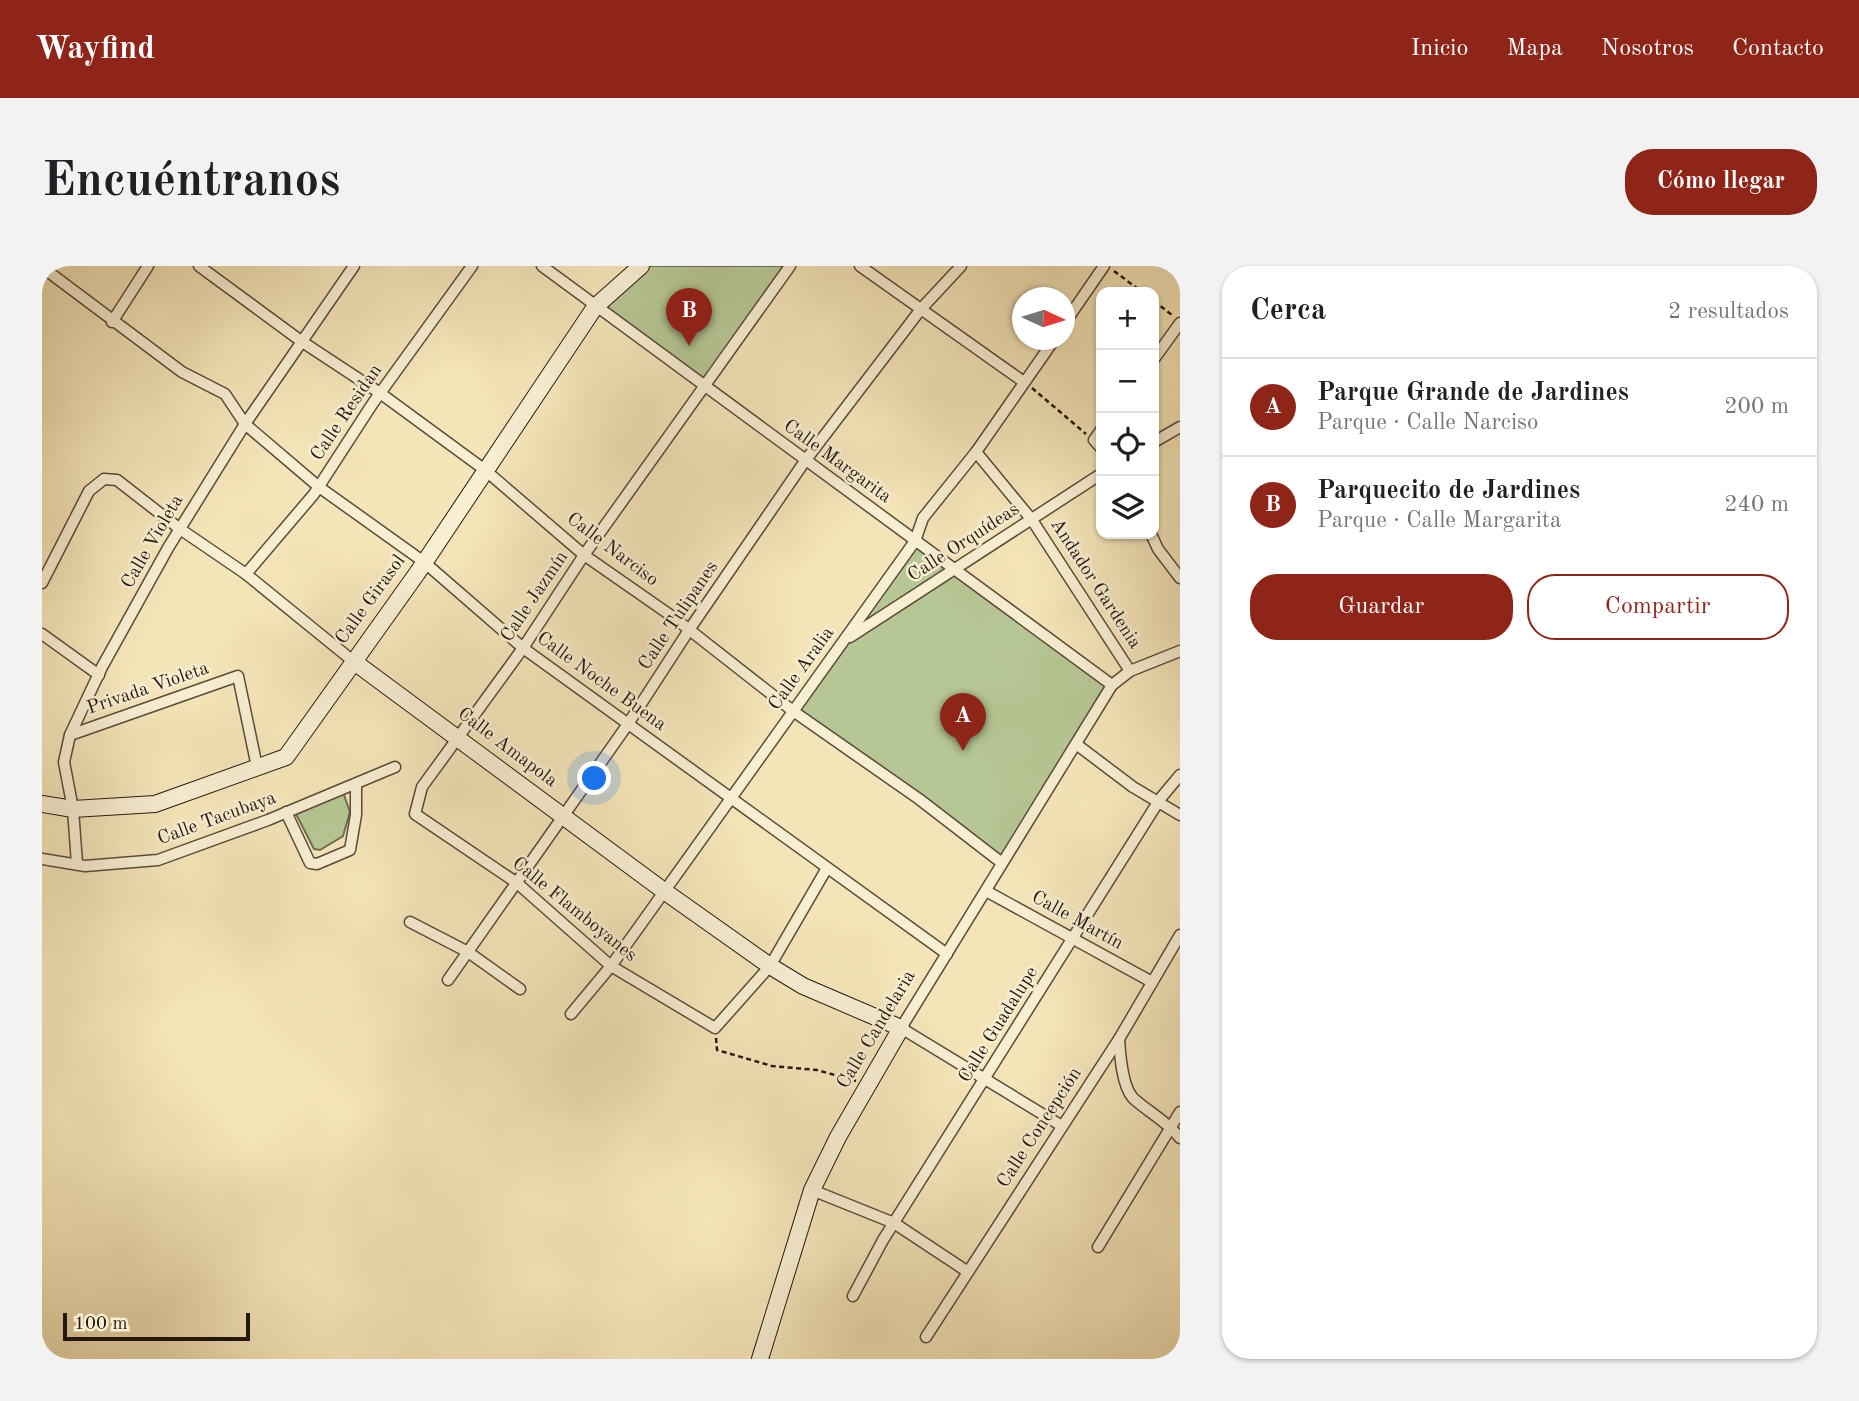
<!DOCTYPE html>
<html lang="es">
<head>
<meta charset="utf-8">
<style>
	:root { --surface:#fff; --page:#f2f2f2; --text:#202124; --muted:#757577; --line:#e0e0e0; --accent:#8f2418 }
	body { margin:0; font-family:"Old Standard TT",serif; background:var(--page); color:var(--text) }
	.controls { position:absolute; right:21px; top:21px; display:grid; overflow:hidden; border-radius:14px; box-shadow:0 2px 5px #0004 }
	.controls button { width:63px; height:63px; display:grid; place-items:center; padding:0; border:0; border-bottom:2px solid var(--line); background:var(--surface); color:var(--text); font:35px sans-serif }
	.compass { position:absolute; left:970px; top:21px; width:63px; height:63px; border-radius:50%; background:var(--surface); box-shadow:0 2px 5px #0004; rotate:94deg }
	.scale { position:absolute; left:21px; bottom:18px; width:187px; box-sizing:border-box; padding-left:7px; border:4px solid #26180e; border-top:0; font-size:19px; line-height:24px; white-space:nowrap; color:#26180e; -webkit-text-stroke:5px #f8eed2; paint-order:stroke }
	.you { position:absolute; left:553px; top:513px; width:24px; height:24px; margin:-18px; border:5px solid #fff; border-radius:50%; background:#1a73e8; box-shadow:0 0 0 10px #1a73e833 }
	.badge { display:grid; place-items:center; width:46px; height:46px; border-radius:50%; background:var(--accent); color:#fff; font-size:23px; font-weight:700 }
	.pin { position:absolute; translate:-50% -58px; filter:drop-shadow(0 2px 4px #0008) }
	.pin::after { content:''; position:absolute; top:37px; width:24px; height:21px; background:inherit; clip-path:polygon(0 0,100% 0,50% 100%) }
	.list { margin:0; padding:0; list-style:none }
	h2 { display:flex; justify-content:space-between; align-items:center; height:91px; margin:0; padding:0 28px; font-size:30px }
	h2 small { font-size:23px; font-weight:400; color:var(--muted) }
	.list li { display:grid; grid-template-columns:46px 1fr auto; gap:21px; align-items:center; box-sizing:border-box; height:98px; padding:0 28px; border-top:2px solid var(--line) }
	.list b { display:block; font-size:26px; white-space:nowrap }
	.list p { margin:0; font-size:23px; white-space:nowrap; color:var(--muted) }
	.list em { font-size:23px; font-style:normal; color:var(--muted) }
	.actions { display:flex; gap:14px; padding:21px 28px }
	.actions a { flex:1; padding:16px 0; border:2px solid var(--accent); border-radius:28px; text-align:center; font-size:24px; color:var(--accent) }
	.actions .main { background:var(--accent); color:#fff }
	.icon { flex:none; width:38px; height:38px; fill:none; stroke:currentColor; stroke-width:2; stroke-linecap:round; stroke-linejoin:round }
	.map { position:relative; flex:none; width:1138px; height:1093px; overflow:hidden; border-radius:28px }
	header { display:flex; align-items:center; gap:42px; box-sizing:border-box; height:98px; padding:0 35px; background:var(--accent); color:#fff }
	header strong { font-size:33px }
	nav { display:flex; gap:38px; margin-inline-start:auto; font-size:24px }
	.intro { display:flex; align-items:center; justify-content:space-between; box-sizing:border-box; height:168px; padding:0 42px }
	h1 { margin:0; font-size:49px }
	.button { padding:18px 32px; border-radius:28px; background:var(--accent); color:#fff; font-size:24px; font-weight:700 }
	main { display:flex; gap:42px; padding:0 42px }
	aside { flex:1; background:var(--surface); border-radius:28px; box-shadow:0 2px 5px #0004 }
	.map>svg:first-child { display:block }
</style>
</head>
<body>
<header>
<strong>Wayfind</strong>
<nav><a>Inicio</a><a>Mapa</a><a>Nosotros</a><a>Contacto</a></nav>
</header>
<div class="intro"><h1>Encuéntranos</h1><a class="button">Cómo llegar</a></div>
<main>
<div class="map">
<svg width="1138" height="1093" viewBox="0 0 1138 1093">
	<rect width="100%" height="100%" fill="#f4e5b9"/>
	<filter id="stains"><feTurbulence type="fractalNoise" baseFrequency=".00286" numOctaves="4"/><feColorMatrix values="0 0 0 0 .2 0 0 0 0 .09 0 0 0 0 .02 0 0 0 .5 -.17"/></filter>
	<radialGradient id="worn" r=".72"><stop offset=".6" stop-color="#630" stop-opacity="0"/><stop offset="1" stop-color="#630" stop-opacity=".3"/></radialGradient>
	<g fill="#b6c694" stroke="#6e6f51" stroke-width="2">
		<path d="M599 0H742L661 120 553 41Z"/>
		<path d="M873 275 1070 419 960 597 751 445Z"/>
		<path d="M301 526 308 546 301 570 278 584 272 583 254 548Z"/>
	</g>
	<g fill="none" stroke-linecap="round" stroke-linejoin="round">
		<g stroke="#5a4b39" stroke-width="13">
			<g id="street">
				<path d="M157 0 259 75 338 127 443 204 542 289 631 351 751 445 877 533 960 597"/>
				<path d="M500 0 1070 419"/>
				<path d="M748 0 542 289 481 382 380 521 373 548 475 617 569 700 673 762 728 700 785 602"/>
				<path d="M818 0 982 116"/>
				<path d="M0 1 140 106 183 128 203 158 277 221 382 296 481 382 905 688"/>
				<path d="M70 56 106 0"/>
				<path d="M1022 58 1062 0"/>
				<path d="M1112 93 1138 57"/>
				<path d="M1059 164 1052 174 1059 182"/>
				<path d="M1112 176 1138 161"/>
				<path d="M934 186 990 254 1088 405"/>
				<path d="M1109 268 1116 283 1138 312"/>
				<path d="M204 308 272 228 331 137 430 0"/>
				<path d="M0 317 47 225 62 213 75 214 138 263 204 308 311 395"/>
				<path d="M0 368 57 409"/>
				<path d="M808 371 1059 208"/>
				<path d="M28 469 196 410 215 501"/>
				<path d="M1034 478 1091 521 1138 549"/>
				<path d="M244 546 268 597 275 598 308 584 314 549V518"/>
				<path d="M0 593 43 600 116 594 226 554 353 501"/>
				<path d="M35 598 31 543 22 496 28 469 60 401 126 282 203 158 312 0"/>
				<path d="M944 625 1110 716"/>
				<path d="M368 656 426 686 478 723"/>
				<path d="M406 714 586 458 647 364 763 195 879 43 919 0"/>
				<path d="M529 748 569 700 873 275 881 252 934 186 1012 74"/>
				<path d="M1077 773C1078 789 1080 820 1091 832 1106 846 1125 855 1138 872"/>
				<path d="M1020 860 859 762 1070 419 1088 405 1138 385"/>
				<path d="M770 924 852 957 926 1006"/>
				<path d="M1056 981 1138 846"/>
				<path d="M811 1030 841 974 1118 533 1138 509"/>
				<path d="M884 1071 1077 773 1138 669"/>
			</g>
		</g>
		<g stroke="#26180e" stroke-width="18">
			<g id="secondary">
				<path d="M311 395 622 625 728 700 761 720 859 762 796 871 770 924 718 1093"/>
				<path d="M0 538 31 543 113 538 244 491 376 306 553 41 599 0"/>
			</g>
		</g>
		<g stroke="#26180e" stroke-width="2.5" stroke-dasharray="5 3.5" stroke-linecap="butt">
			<path d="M1072 5 1100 26"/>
			<path d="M1112 35 1130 49"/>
			<path d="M990 122 1044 168"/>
			<path d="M674 772 675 784 730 800 775 804 814 815"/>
		</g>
		<use href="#street" stroke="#f8eed2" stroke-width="10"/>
		<use href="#secondary" stroke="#f8eed2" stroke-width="16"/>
	</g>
	<g text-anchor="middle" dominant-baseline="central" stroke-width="5" stroke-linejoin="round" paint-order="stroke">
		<g font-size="19" fill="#26180e" stroke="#f8eed2">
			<text transform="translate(305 147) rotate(-56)">Calle Residan</text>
			<text transform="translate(795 196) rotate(36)">Calle Margarita</text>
			<text transform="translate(111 276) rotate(-60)">Calle Violeta</text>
			<text transform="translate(922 277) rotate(-33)">Calle Orquídeas</text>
			<text transform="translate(570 284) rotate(37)">Calle Narciso</text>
			<text transform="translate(1053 318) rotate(57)">Andador Gardenia</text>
			<text transform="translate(493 331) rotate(-56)">Calle Jazmín</text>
			<text transform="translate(329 334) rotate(-54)">Calle Girasol</text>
			<text transform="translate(637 350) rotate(-56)">Calle Tulipanes</text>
			<text transform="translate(760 403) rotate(-54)">Calle Aralia</text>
			<text transform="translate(559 416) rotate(36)">Calle Noche Buena</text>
			<text transform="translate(106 423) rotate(-19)">Privada Violeta</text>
			<text transform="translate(465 482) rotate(37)">Calle Amapola</text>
			<text transform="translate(175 553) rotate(-20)">Calle Tacubaya</text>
			<text transform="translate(532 644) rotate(39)">Calle Flamboyanes</text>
			<text transform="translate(1035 655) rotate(29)">Calle Martín</text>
			<text transform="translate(957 759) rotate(-58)">Calle Guadalupe</text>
			<text transform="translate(835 764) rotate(-59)">Calle Candelaria</text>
			<text transform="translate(998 862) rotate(-57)">Calle Concepción</text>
		</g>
	</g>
	<rect width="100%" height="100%" filter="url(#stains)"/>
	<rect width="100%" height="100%" fill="url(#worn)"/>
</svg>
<div class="controls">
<button>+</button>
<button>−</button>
<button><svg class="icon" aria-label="locate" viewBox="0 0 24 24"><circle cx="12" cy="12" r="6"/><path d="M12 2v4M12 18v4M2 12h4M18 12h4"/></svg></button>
<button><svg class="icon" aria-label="layers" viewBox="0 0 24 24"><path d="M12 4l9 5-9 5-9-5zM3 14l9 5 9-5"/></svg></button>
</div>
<svg class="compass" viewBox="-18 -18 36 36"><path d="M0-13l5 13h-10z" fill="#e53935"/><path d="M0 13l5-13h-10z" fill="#757577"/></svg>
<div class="scale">100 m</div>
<div class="you"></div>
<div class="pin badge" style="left:921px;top:485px">A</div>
<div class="pin badge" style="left:647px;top:80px">B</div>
</div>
<aside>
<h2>Cerca<small>2 resultados</small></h2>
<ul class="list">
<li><span class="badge">A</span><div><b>Parque Grande de Jardines</b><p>Parque · Calle Narciso</p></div><em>200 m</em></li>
<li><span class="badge">B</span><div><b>Parquecito de Jardines</b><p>Parque · Calle Margarita</p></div><em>240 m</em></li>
</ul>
<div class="actions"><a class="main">Guardar</a><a>Compartir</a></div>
</aside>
</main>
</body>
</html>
